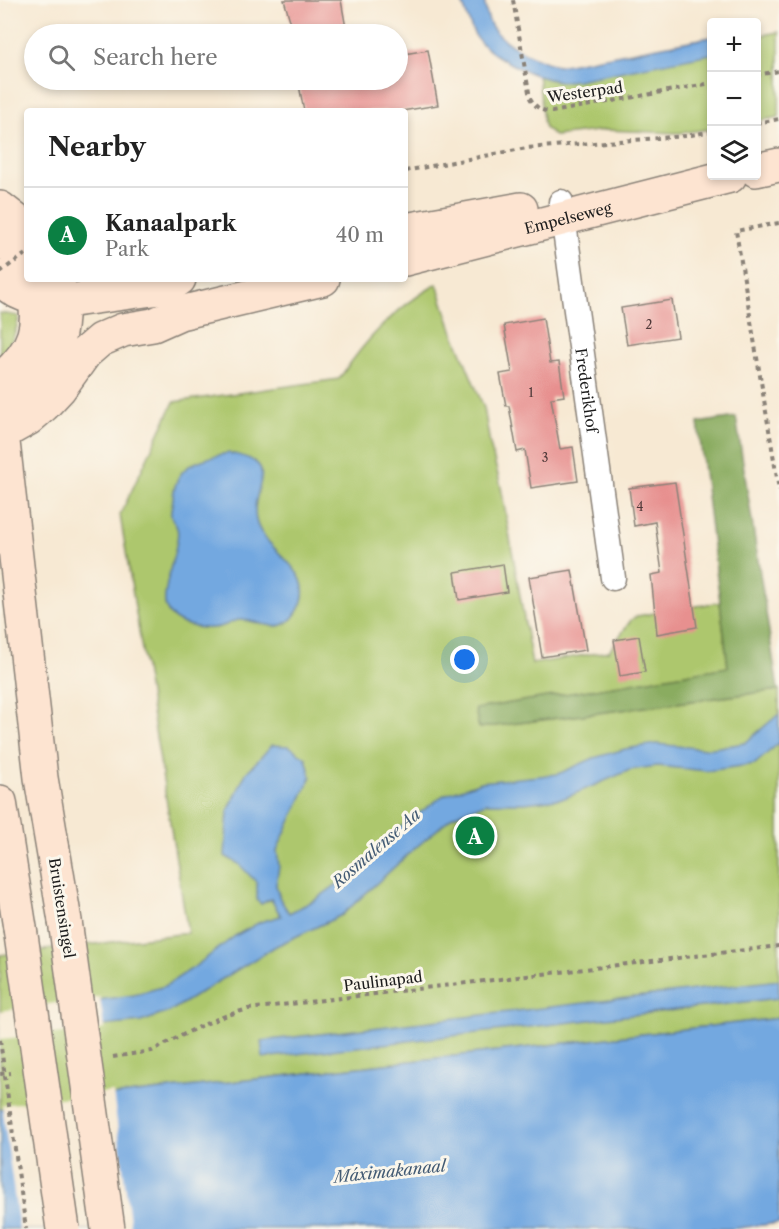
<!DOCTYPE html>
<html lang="en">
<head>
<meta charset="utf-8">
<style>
	:root { --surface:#fff; --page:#f2f2f2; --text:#222; --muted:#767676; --line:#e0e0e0; --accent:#0b8043 }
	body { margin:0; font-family:"Libre Caslon Text",serif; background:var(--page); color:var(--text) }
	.controls { position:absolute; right:18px; top:18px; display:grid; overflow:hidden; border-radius:6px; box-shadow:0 3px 9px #0003 }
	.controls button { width:54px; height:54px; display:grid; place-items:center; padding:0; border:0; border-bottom:2px solid var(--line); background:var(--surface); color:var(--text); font:30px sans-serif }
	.you { position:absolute; left:465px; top:660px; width:21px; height:21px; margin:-15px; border:4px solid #fff; border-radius:50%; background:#1a73e8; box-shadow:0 0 0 9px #1a73e833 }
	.badge { display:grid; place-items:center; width:39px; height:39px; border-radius:50%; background:var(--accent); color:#fff; font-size:20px; font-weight:700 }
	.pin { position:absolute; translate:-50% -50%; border:3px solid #fff; box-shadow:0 2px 6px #0006 }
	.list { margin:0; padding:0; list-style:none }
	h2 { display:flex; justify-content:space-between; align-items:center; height:78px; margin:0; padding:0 24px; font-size:26px }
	h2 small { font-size:20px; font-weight:400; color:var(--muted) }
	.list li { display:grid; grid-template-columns:39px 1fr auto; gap:18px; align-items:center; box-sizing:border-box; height:96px; padding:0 24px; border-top:2px solid var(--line) }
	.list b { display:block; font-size:22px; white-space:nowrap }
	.list p { margin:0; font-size:20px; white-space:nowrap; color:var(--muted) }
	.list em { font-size:20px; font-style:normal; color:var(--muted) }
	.icon { flex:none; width:33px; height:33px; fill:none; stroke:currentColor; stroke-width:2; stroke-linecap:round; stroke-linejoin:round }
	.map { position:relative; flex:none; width:779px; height:1229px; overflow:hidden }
	.search { position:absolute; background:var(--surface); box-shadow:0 3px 9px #0003; left:24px; top:24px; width:384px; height:66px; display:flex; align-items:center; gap:15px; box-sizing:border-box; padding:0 21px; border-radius:33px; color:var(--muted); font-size:22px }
	.panel { position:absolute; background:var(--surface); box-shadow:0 3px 9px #0003; left:24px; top:108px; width:384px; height:174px; border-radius:6px }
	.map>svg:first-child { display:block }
</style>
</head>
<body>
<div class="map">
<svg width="779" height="1229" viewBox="0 0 779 1229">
	<rect width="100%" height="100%" fill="#fbf7ec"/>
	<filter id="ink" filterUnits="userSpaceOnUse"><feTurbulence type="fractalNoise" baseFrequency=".0167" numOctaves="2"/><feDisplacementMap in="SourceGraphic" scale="12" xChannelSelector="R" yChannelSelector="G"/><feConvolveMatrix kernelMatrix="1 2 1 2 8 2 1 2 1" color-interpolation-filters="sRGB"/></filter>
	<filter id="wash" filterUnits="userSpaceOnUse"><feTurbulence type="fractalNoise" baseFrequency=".008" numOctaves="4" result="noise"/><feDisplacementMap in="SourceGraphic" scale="24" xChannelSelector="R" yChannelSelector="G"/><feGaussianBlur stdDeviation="1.35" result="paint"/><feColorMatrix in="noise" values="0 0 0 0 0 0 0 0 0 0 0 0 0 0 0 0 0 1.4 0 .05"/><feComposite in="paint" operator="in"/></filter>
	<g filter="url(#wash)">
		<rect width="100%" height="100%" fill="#f7e9d3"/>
		<g fill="#adc76d" stroke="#647244" stroke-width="1.5">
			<path d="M779 32V117L757 121V36Z"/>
			<path d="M711 44V129L678 133 605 130 555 136 545 128 543 121 537 64 544 71Z"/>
			<path d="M437 284 451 327 484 408 490 444 501 487 532 664 609 651 631 620 637 616 720 602 728 667 476 709 479 728 779 690V1018L0 1109V955L188 933 120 515 174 402 339 379C366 339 395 308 437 284Z"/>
			<path d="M0 313 19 316C16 333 12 344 0 357Z"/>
		</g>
		<path fill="#8aac60" stroke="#53643e" stroke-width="1.5" d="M736 417 778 690 479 728 475 709 728 667 698 423Z"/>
		<g fill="#73a8e0" stroke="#48627e" stroke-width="1.5">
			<path d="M461 0H484C486 9 487 20 492 27 506 47 536 59 558 66L711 37V54L577 80C571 80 564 82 559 81 535 78 487 56 475 35 469 25 466 11 461 0Z"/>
			<path d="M227 453C287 462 249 486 256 520 263 553 323 570 297 612 281 638 262 620 240 620 234 620 229 624 223 626 206 632 169 626 165 604 163 590 173 561 176 546 177 541 179 533 177 528 176 524 172 520 171 516 170 510 173 503 173 498 176 463 198 461 227 453Z"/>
			<path d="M779 714V743L755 764 707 771 657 766 630 770 565 798 525 803H486L453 816 413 850 342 915 276 946 169 1012 141 1022 6 1036 0 1014 134 995 165 986 193 968 235 936 260 922 281 916 271 899 261 904 257 900V883L239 864 225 856 228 811 246 773 272 745 289 746 306 758 311 777 277 850 279 866 276 885 280 899 289 913 315 900 358 869 398 829 444 795 481 782 558 774 594 758 625 749 656 744 706 749 745 743Z"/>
			<path d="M779 980V998L263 1058 261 1041Z"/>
			<path d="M779 1018V1223L730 1229H0V1109Z"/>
		</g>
		<g fill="#f7e9d3">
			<path d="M100 997 104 1029 0 1039V1011Z"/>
			<path d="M113 1092 131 1229H19L2 1105Z"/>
		</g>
		<g id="blocks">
			<g fill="#e7908f">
				<path d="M284 0H341L347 34H294Z"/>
				<path d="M428 50 438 105 402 111H304L298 80H398V55Z"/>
				<path d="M672 300 678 337 627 345 621 308Z"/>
				<path d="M543 318 550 363 559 362 564 396 551 398 560 449 573 447 578 481 531 488 525 450 517 452 509 406H506L500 374 512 372 504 325Z"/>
				<path d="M675 482 697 627 657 634 651 575 662 573 655 522 634 526 629 488Z"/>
				<path d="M503 564 507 592 459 600 455 572Z"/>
				<path d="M572 570 586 650 542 657 529 577Z"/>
				<path d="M639 636 645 672 620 676 614 640Z"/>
			</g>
		</g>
	</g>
	<g filter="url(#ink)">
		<use href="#blocks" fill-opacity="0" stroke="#8a8278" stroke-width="1.5"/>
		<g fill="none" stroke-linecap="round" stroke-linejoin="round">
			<g stroke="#8a8278" stroke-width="27">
				<g id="street">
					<path id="s1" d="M561 202 613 578"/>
				</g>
			</g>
			<g stroke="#8a8278" stroke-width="36">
				<g id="secondary">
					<path d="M756 170 779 165"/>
					<path d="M0 208 27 229"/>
					<path d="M405 230 521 209"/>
					<path d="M0 236 18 254 27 270"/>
					<path id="s2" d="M405 259 730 176"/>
					<path d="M0 277C18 301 47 300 74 300L167 287 179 279"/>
					<path d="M0 380C36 351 44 324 30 279"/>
					<path d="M10 403 4 424 3 442 41 778 65 921"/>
					<path d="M5 405C53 386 70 325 57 279"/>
					<path d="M0 432 13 427 29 418 44 405 59 389 85 353 100 340 123 330 153 325 180 313 323 279"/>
					<path d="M0 802 20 928"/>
				</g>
			</g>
			<g stroke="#8a8278" stroke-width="4" stroke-dasharray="4.5 4.5" stroke-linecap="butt">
				<path d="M513 0 530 98C536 108 541 111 552 112L712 83"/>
				<path d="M756 75 779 71"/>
				<path d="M756 123 779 119"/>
				<path d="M405 171 527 148 686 136 712 131"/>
				<path d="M779 223 736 231 779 490"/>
				<path d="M113 1057 152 1051 200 1026 225 1016 248 1009 779 946"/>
				<path d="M0 1074 11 1073"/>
			</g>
			<use href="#street" stroke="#fff" stroke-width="24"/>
			<use href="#secondary" stroke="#fde4d1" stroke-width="33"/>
			<g stroke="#8a8278" stroke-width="36" stroke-linecap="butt">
				<g id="secondary-bridge">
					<path d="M65 921 108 1229"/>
					<path d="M20 928 63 1229"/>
				</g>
			</g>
			<g stroke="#8a8278" stroke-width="4" stroke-dasharray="4.5 4.5" stroke-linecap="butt">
				<path d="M0 272 27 253"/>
				<path d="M0 1040 26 1229"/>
			</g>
			<use href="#secondary-bridge" stroke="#fde4d1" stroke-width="33"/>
		</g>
	</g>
	<g text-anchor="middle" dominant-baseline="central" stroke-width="6" stroke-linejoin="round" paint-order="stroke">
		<g font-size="12" fill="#4f3939">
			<text x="649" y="324">2</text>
			<text x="531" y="392">1</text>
			<text x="545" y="457">3</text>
			<text x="640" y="506">4</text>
		</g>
		<g font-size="15" fill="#1c1c1c" stroke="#fbf7ec">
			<text transform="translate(585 92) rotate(-8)">Westerpad</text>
			<text stroke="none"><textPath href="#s2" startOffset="168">Empelseweg</textPath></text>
			<text stroke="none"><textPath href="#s1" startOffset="190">Frederikhof</textPath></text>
			<text transform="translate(62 908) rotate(81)">Bruistensingel</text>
			<text transform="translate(383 981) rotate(-7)">Paulinapad</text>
		</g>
		<g font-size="16" font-style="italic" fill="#435b74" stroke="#fbf7ec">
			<text transform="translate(376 848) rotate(-41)">Rosmalense Aa</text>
			<text transform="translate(390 1171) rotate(-6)">Máximakanaal</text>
		</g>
	</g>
</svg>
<div class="controls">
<button>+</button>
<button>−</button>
<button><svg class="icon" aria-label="layers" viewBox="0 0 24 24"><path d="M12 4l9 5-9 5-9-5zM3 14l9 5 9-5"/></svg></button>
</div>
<div class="you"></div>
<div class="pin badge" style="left:475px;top:836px">A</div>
<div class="search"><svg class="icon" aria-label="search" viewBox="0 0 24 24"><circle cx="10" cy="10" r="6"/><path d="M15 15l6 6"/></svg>Search here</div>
<section class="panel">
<h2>Nearby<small></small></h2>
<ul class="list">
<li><span class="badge">A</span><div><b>Kanaalpark</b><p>Park</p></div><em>40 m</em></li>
</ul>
</section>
</div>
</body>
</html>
